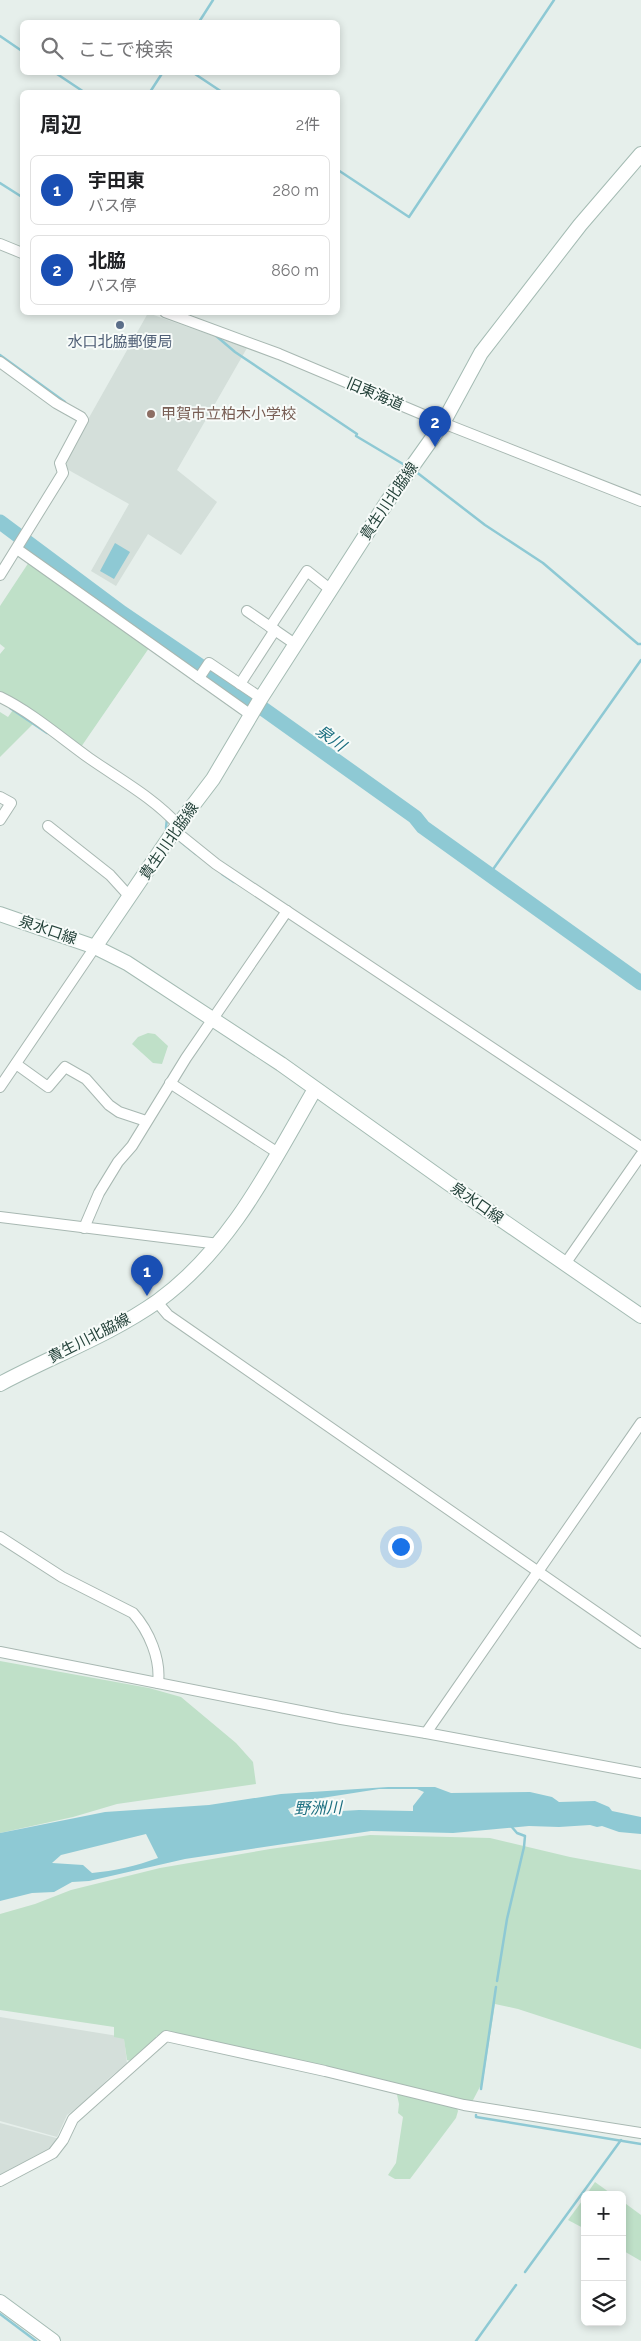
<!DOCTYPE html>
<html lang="ja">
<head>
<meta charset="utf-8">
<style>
	:root { --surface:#fff; --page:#f2f2f2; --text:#202124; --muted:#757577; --line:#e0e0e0; --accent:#ea580c }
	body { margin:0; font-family:Raleway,"Noto Sans JP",sans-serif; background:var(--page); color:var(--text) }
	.controls { position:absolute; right:15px; bottom:15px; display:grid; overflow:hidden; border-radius:8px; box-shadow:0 2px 8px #0003 }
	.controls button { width:45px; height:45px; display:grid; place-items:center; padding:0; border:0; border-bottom:1px solid var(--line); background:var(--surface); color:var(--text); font:25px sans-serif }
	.you { position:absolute; left:400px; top:1546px; width:18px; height:18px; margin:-12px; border:4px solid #fff; border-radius:50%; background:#1a73e8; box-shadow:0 0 0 8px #1a73e833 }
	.badge { display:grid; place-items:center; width:32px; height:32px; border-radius:50%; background:var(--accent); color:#fff; font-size:16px; font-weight:700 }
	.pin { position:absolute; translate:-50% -41px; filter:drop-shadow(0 1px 2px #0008) }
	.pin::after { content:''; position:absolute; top:26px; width:18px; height:15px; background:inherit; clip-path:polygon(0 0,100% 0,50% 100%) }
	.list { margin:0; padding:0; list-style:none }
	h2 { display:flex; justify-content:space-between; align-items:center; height:65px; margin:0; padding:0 20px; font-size:21px }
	h2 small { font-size:16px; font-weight:400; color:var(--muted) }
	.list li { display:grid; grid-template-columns:32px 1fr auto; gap:15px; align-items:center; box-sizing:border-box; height:70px; margin:0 10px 10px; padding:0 10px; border:1px solid var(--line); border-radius:8px }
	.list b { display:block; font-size:19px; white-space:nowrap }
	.list p { margin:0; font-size:16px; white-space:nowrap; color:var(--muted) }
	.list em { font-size:16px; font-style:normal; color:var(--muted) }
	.icon { flex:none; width:28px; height:28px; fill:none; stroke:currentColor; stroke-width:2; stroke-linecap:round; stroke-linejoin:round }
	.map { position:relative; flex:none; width:641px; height:2341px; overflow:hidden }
	.search { position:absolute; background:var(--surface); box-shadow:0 2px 8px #0003; left:20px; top:20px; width:320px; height:55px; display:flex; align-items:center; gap:12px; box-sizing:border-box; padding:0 18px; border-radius:8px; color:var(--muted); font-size:19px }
	.panel { position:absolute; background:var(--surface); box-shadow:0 2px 8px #0003; left:20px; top:90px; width:320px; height:225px; border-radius:8px }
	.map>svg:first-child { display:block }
</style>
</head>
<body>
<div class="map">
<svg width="641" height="2341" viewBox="0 0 641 2341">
	<rect width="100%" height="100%" fill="#e6efeb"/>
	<g fill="#d4dfda">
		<path d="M148 313 247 348 177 470 217 502 181 555 148 534 116 586 91 571 129 504 65 468 64 462Z"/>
		<path d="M0 2017 124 2037 127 2063 108 2079 89 2099 67 2115 57 2137 0 2121Z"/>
		<path d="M0 2123 60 2139 57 2146 0 2177Z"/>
	</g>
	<g fill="#bfe0c8">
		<path d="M29 562 149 648 81 747 32 711 0 691V654L5 648 0 644V606Z"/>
		<path d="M13 710 33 724 0 757V712L8 717Z"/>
		<path d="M148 1033 155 1034 168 1046 162 1064 153 1063 132 1044 138 1037Z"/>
		<path d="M0 1661 149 1688 181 1697 236 1743 253 1762 256 1784 117 1804 73 1817 0 1833Z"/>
		<path d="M370 1835 490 1838 570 1857 641 1870V2049L518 2009 495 2004 483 2081 472 2102 456 2105 458 2111 456 2118 410 2179H395L388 2175 396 2163 403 2117 398 2113 399 2104 396 2090 166 2035 156 2036V2042L131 2061 127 2060 124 2039 114 2037V2027L0 2010V1914L35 1904 71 1890 160 1868 270 1849Z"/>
		<path d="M595 2182 613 2195H586Z"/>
		<path d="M585 2197V2229L568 2220Z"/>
		<path d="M622 2201 641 2215V2261L622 2250Z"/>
	</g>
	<g fill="#8ec9d4" fill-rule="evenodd">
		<path d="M115 543 130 552 114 579 100 571Z"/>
		<path d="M388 1787H435L451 1793 530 1792 552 1797 559 1802 595 1801 609 1807 612 1811 641 1817V1834L619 1832 602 1826 597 1827 590 1825 559 1827 529 1826 453 1833 371 1831 185 1859 89 1881 72 1882 54 1892 32 1893 0 1901V1833L105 1812 209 1805 281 1794ZM379 1789H417L424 1792 413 1806V1811L359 1810 291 1814 288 1809 309 1800ZM146 1834 158 1858C136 1866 114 1871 92 1873L83 1865 52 1863 61 1855Z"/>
	</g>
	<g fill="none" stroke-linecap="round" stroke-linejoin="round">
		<g stroke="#8ec9d4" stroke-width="2.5">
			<path d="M199 22 213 0"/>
			<path d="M0 36 22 51"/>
			<path d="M54 72 84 92"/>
			<path d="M192 72 222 92"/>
			<path d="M150 92 163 72"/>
			<path d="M338 170 409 217 554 0"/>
			<path d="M0 183 22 197"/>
			<path d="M185 312 191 317"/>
			<path d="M215 335 235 352 357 434 356 436 408 467"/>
			<path d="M0 355 65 402"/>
			<path d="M415 471 485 525 543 563 638 644H641"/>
			<path d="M10 708 47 733"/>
			<path d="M167 818 166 828 170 831"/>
			<path d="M181 842 196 854"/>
			<path d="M222 874 234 882"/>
			<path d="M489 875 641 660"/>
			<path d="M497 1981 507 1919 524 1847 525 1836 517 1833 511 1826"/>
			<path d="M481 2089 496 1987"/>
			<path d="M476 2115V2117L641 2144"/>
			<path d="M525 2272 621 2140"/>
			<path d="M0 2314 36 2341"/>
			<path d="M476 2341 516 2285"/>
		</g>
		<path stroke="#8ec9d4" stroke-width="15" d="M0 522 122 613 262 708 415 817 423 827 641 983"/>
		<g stroke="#a8b8b2" stroke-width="12">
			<g id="street">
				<path d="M0 244 22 253"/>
				<path d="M165 312 279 354 443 423 641 501"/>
				<path d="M0 362 56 403 81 417 83 420 60 463 63 473 0 575"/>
				<path d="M17 549 251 715"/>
				<path d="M247 611 295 644"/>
				<path d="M270 627 307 571 331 590"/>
				<path d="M199 678 209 663 261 698"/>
				<path d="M240 684 275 630"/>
				<path d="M0 697C31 712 60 737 89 758 119 779 154 798 178 825"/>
				<path d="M0 797 11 803 0 820"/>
				<path d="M48 826 110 875 130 897"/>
				<path d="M175 831 216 864 641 1147"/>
				<path d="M16 1064 48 1087 65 1067 86 1079 109 1105 119 1112 146 1121"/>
				<path d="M170 1083 278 1153"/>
				<path d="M0 1087 95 947"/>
				<path d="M0 1217 219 1244"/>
				<path d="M84 1228 99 1193 118 1162 132 1146 186 1058 287 911"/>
				<path d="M565 1264 641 1155"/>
				<path d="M157 1302 168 1315 641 1643"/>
				<path d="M0 1537 62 1577 133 1613C149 1631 161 1659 158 1683"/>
				<path d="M0 1652 341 1719 426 1733 641 1423"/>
				<path d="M426 1733 641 1773"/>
				<path d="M0 2181 53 2153 63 2140 73 2119 166 2036 325 2071 464 2105 641 2133"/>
			</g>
		</g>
		<g stroke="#a4bbb3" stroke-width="16">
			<g id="secondary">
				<path d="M0 914 95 947 127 963 281 1064 448 1183 641 1316"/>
				<path d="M95 947 178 825 213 779 261 698 387 502 443 423 481 353 580 225 641 154"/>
				<path d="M0 1384C52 1356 110 1335 158 1301 231 1248 271 1165 315 1089"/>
				<path d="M0 2302 53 2341"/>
			</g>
		</g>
		<use href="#street" stroke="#fff" stroke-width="10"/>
		<use href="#secondary" stroke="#fff" stroke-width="14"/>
	</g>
	<circle fill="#5c6f8a" stroke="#f7fbf9" stroke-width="2" cx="120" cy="325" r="5"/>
	<circle fill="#8d6e63" stroke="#f7fbf9" stroke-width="2" cx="151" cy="414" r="5"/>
	<g text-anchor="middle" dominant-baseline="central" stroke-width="4" stroke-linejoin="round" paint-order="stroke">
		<g font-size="15" fill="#4e5e75" stroke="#f7fbf9">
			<text x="120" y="342">水口北脇郵便局</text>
		</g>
		<g font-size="15" fill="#24423a" stroke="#f7fbf9">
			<text transform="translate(375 394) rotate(23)">旧東海道</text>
			<text transform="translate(389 501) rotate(-56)">貴生川北脇線</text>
			<text transform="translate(169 841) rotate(-55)">貴生川北脇線</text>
			<text transform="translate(48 930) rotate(19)">泉水口線</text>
			<text transform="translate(477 1203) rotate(35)">泉水口線</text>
			<text transform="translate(89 1338) rotate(-27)">貴生川北脇線</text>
		</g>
		<g font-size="15" fill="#785e54" stroke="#f7fbf9" text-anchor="start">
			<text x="161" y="414">甲賀市立柏木小学校</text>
		</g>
		<g font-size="16" font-style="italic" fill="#1c6f80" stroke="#f7fbf9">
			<text transform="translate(331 738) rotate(36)">泉川</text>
			<text transform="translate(318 1808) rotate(-1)">野洲川</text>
		</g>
	</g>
</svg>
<div class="controls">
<button>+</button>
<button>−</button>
<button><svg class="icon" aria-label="layers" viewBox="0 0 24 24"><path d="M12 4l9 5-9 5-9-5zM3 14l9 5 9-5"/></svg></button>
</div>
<div class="you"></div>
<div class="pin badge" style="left:147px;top:1296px;background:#1a4fb4">1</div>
<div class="pin badge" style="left:435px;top:447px;background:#1a4fb4">2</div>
<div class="search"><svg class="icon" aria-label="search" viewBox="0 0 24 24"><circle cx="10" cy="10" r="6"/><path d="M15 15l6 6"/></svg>ここで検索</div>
<section class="panel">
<h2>周辺<small>2件</small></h2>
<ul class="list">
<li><span class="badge" style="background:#1a4fb4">1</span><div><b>宇田東</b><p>バス停</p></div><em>280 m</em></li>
<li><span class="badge" style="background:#1a4fb4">2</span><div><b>北脇</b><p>バス停</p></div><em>860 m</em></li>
</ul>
</section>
</div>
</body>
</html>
